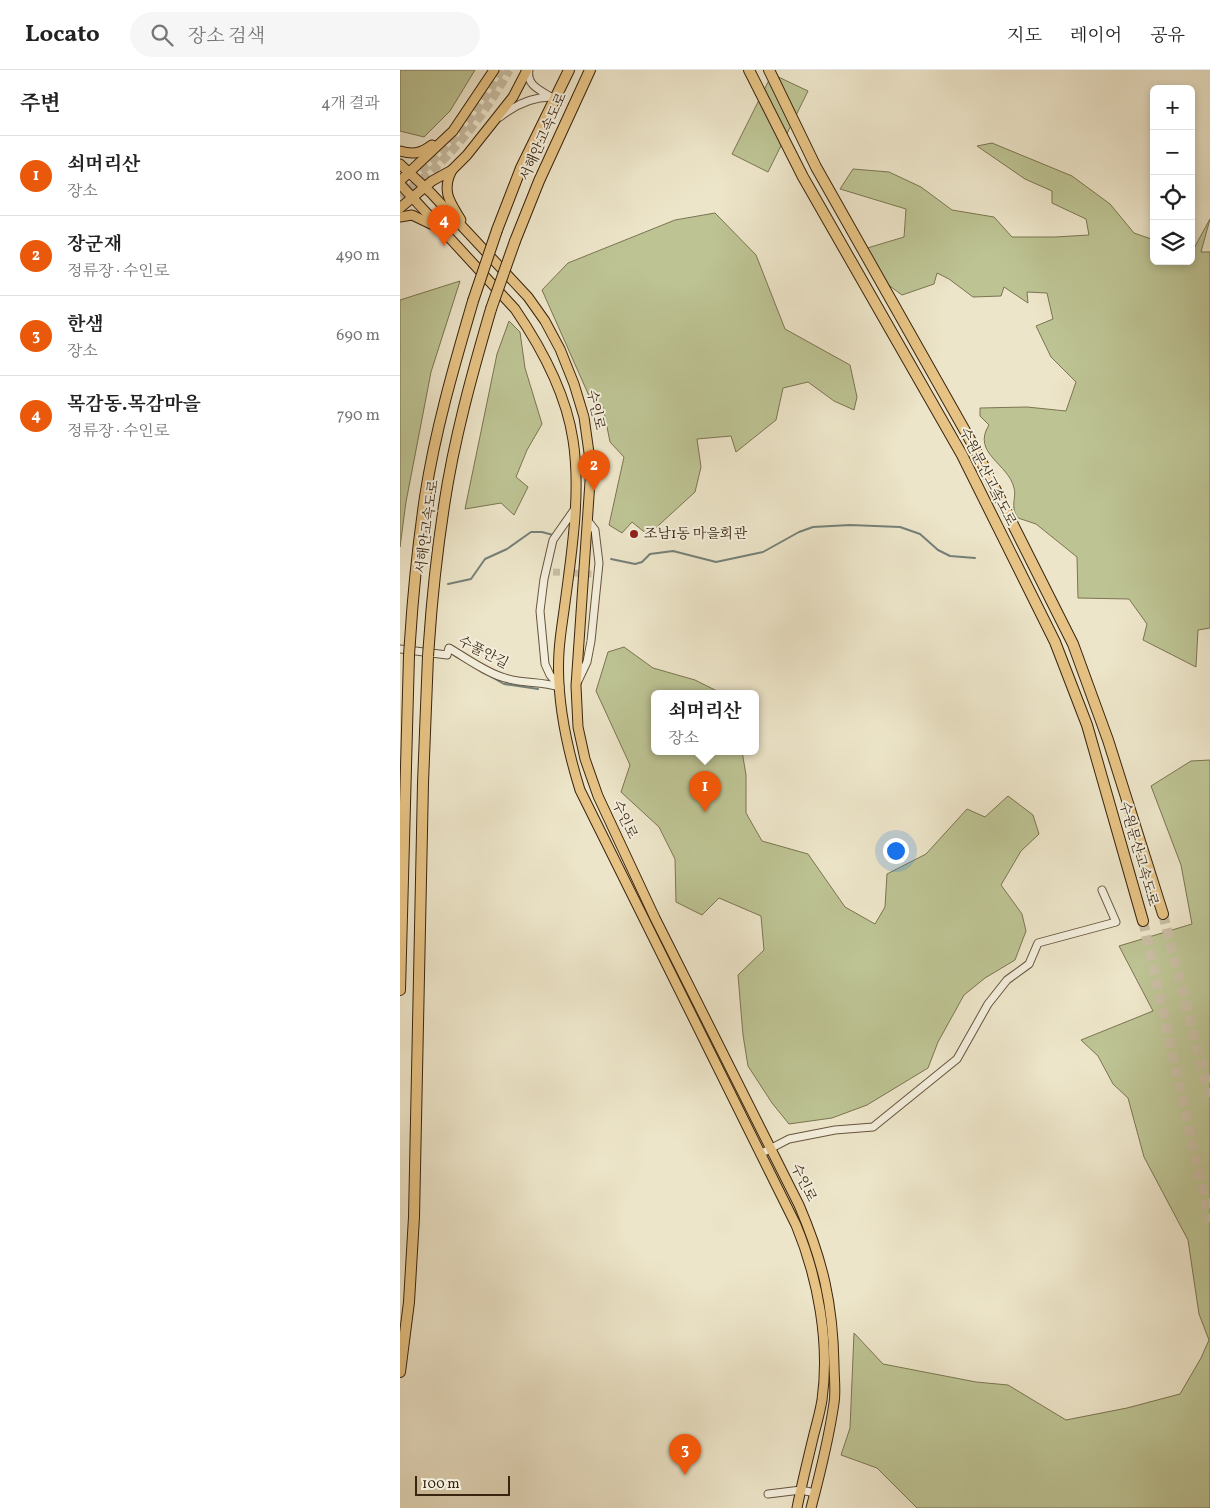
<!DOCTYPE html>
<html lang="ko">
<head>
<meta charset="utf-8">
<style>
	:root { --surface:#fff; --page:#f6f6f6; --text:#222; --muted:#767676; --line:#e0e0e0; --accent:#ea580c }
	body { margin:0; font-family:Vollkorn,"Noto Serif KR",serif; background:var(--page); color:var(--text) }
	.controls { position:absolute; right:15px; top:15px; display:grid; overflow:hidden; border-radius:8px; box-shadow:0 2px 8px #0003 }
	.controls button { width:45px; height:45px; display:grid; place-items:center; padding:0; border:0; border-bottom:1px solid var(--line); background:var(--surface); color:var(--text); font:25px sans-serif }
	.scale { position:absolute; left:15px; bottom:12px; width:95px; box-sizing:border-box; padding-left:5px; border:2px solid #39240f; border-top:0; font-size:14px; line-height:18px; white-space:nowrap; color:#39240f; -webkit-text-stroke:4px #f3eedc; paint-order:stroke }
	.you { position:absolute; left:495px; top:780px; width:18px; height:18px; margin:-12px; border:4px solid #fff; border-radius:50%; background:#1a73e8; box-shadow:0 0 0 8px #1a73e833 }
	.badge { display:grid; place-items:center; width:32px; height:32px; border-radius:50%; background:var(--accent); color:#fff; font-size:16px; font-weight:700 }
	.pin { position:absolute; translate:-50% -41px; filter:drop-shadow(0 1px 2px #0008) }
	.pin::after { content:''; position:absolute; top:26px; width:18px; height:15px; background:inherit; clip-path:polygon(0 0,100% 0,50% 100%) }
	.popup { position:absolute; left:251px; top:620px; width:108px; height:65px; box-sizing:border-box; display:grid; place-content:center; border-radius:8px; background:var(--surface); filter:drop-shadow(0 1px 4px #0005); font-size:16px; white-space:nowrap; color:var(--muted) }
	.popup b { font-size:19px; color:var(--text) }
	.popup::after { content:''; position:absolute; left:50%; top:100%; margin-left:-10px; border:10px solid transparent; border-top-color:var(--surface) }
	.list { margin:0; padding:0; list-style:none }
	h2 { display:flex; justify-content:space-between; align-items:center; height:65px; margin:0; padding:0 20px; font-size:21px }
	h2 small { font-size:16px; font-weight:400; color:var(--muted) }
	.list li { display:grid; grid-template-columns:32px 1fr auto; gap:15px; align-items:center; box-sizing:border-box; height:80px; padding:0 20px; border-top:1px solid var(--line) }
	.list b { display:block; font-size:19px; white-space:nowrap }
	.list p { margin:0; font-size:16px; white-space:nowrap; color:var(--muted) }
	.list em { font-size:16px; font-style:normal; color:var(--muted) }
	.icon { flex:none; width:28px; height:28px; fill:none; stroke:currentColor; stroke-width:2; stroke-linecap:round; stroke-linejoin:round }
	.map { position:relative; flex:none; width:810px; height:1438px; overflow:hidden }
	header { display:flex; align-items:center; gap:30px; box-sizing:border-box; height:70px; padding:0 25px; background:var(--surface); border-bottom:1px solid var(--line) }
	header strong { font-size:24px }
	nav { display:flex; gap:28px; margin-inline-start:auto; font-size:18px }
	.search { width:350px; height:45px; background:var(--page); display:flex; align-items:center; gap:12px; box-sizing:border-box; padding:0 18px; border-radius:28px; color:var(--muted); font-size:19px }
	main { display:flex }
	aside { flex:1; background:var(--surface) }
	.map>svg:first-child { display:block }
</style>
</head>
<body>
<header>
<strong>Locato</strong>
<div class="search"><svg class="icon" aria-label="search" viewBox="0 0 24 24"><circle cx="10" cy="10" r="6"/><path d="M15 15l6 6"/></svg>장소 검색</div>
<nav><a>지도</a><a>레이어</a><a>공유</a></nav>
</header>
<main>
<aside>
<h2>주변<small>4개 결과</small></h2>
<ul class="list">
<li><span class="badge">1</span><div><b>쇠머리산</b><p>장소</p></div><em>200 m</em></li>
<li><span class="badge">2</span><div><b>장군재</b><p>정류장 · 수인로</p></div><em>490 m</em></li>
<li><span class="badge">3</span><div><b>한샘</b><p>장소</p></div><em>690 m</em></li>
<li><span class="badge">4</span><div><b>목감동.목감마을</b><p>정류장 · 수인로</p></div><em>790 m</em></li>
</ul>
</aside>
<div class="map">
<svg width="810" height="1438" viewBox="0 0 810 1438">
	<rect width="100%" height="100%" fill="#ede5c9"/>
	<filter id="stains"><feTurbulence type="fractalNoise" baseFrequency=".004" numOctaves="4"/><feColorMatrix values="0 0 0 0 .2 0 0 0 0 .09 0 0 0 0 .02 0 0 0 .5 -.17"/></filter>
	<radialGradient id="worn" r=".72"><stop offset=".6" stop-color="#630" stop-opacity="0"/><stop offset="1" stop-color="#630" stop-opacity=".3"/></radialGradient>
	<g fill="#bdc393" stroke="#7b7451">
		<path d="M0 0H75L50 41 24 67 0 61Z"/>
		<path d="M372 4 408 21 368 102 332 84Z"/>
		<path d="M592 73 672 106 710 134 734 163 754 170V191H791V180H793L810 149 801 182H810V558L798 560 796 597 743 570 747 554 729 529 678 528 677 487 636 454 618 448C616 445 614 441 614 438 613 431 616 424 614 418 609 394 571 383 589 355L580 346V338L627 337 666 341 676 312 651 287 636 256 653 249 647 223 627 222 628 233 604 217 601 226 573 227 549 209 537 203 534 214 502 225 472 203 464 179 504 167 506 139 440 119 453 99 489 102 521 117 552 140 594 147 612 167H655L689 165 686 149 652 133V121L625 109 577 76Z"/>
		<path d="M315 143 356 185 385 259 450 295 457 327 454 340 434 331 408 312 383 318 376 350 336 382 331 366 297 369 301 397 295 422 248 465 232 452 222 463 209 455 224 387 210 372 203 337 190 328 142 220 168 193 275 150Z"/>
		<path d="M60 211 31 302 6 432 0 477V230Z"/>
		<path d="M109 251 120 262 125 298 142 354 127 380 116 407 128 417 114 445 101 433 65 439 97 284Z"/>
		<path d="M224 577 253 598 295 610 321 623H255V681H342L346 705V743L362 771 408 784 445 837 475 854 485 837 487 804 526 784 567 739 585 747 608 726 633 745 639 764 621 781 601 815 622 844 626 861 615 890 585 908 564 925 538 972 528 998 467 1035 432 1048 389 1054 372 1033 348 996 343 965 338 905 364 880 361 846 319 828 302 845 276 832 275 789 259 757 221 722 230 695 196 621 208 582Z"/>
		<path d="M810 690V1438H517L477 1398 441 1385 450 1358 454 1263 483 1294 576 1312 608 1315 666 1350 727 1338 780 1324 801 1288 809 1270 799 1244 788 1170 744 1087 728 1028 713 1014 698 986 681 970 753 941 719 876 792 854 781 795 751 716 791 691Z"/>
	</g>
	<g fill="none" stroke-linecap="round" stroke-linejoin="round">
		<g stroke="#758079" stroke-width="2">
			<path d="M211 489 235 494 242 492 250 484 273 481 316 492 363 482 399 462 413 457 450 455 500 457 520 464 538 480 550 486 575 488"/>
			<path d="M48 514 71 509 85 489 107 479 131 462H142L153 465"/>
			<path d="M55 586 69 594"/>
			<path d="M90 606 104 614 138 619"/>
		</g>
		<path stroke="#c9bea4" stroke-width="7" stroke-dasharray="7 3.5" stroke-linecap="butt" d="M153 502 193 504"/>
		<g stroke="#c9bea4" stroke-width="9" stroke-dasharray="9 4.5" stroke-linecap="butt">
			<path d="M0 118C45 83 74 51 101 0"/>
			<path d="M0 126C11 117 23 109 34 99 64 70 89 37 109 0"/>
		</g>
		<g stroke="#c9bea4" stroke-width="10" stroke-dasharray="10 5" stroke-linecap="butt">
			<path d="M763 844 810 1027"/>
			<path d="M743 851 810 1152"/>
		</g>
		<g stroke="#66543e" stroke-width="9">
			<g id="minor">
				<path d="M129 0C126 15 140 20 151 27"/>
				<path d="M100 47C115 35 131 27 151 27"/>
				<path d="M0 579 47 585 49 578C65 587 86 603 105 608 123 614 141 611 159 617"/>
				<path d="M178 611 187 592 191 571 199 493 195 460 188 451"/>
				<path d="M160 617 150 605 145 594 140 541 144 509 153 470 174 440"/>
				<path d="M360 1084 389 1069 435 1060 473 1057 557 989 588 934 607 910 629 894 638 873 716 852 702 820"/>
				<path d="M368 1424 401 1420 415 1423"/>
			</g>
		</g>
		<g stroke="#39240f" stroke-width="11">
			<g id="major">
				<path d="M0 81C14 85 21 83 32 75"/>
				<path d="M0 94 31 123 128 227 145 251 160 279 174 314 184 347 191 397 176 616 178 657 185 689 198 726 255 848 399 1135C423 1191 433 1234 434 1295 434 1307 436 1321 434 1333 429 1368 420 1404 411 1438"/>
				<path d="M52 100C41 121 50 132 61 150"/>
				<path d="M0 111 53 61 94 0"/>
				<path d="M0 114 115 239C141 277 166 323 173 370 181 421 172 481 165 533 163 549 160 565 159 582 156 628 166 675 180 720L396 1155C418 1208 430 1273 422 1330 420 1342 417 1353 414 1364 408 1389 402 1413 397 1438"/>
				<path d="M0 138 32 111 52 100 67 85 113 27 127 0"/>
				<path d="M0 147 12 145 37 157"/>
			</g>
		</g>
		<g stroke="#39240f" stroke-width="12">
			<g id="highway">
				<path d="M349 0 403 107 562 385 655 572 687 655 743 851"/>
				<path d="M369 0 416 97 573 375 673 574 708 670 763 844"/>
				<path d="M97 160 121 98 169 0"/>
				<path d="M115 171 139 111 190 0"/>
				<path d="M10 571C13 523 18 475 25 427 35 361 54 296 73 231"/>
				<path d="M29 573C32 527 37 482 44 436 54 369 72 304 91 239"/>
				<path d="M0 920 9 585"/>
				<path d="M0 1302 9 1232 14 1147 23 713 28 586"/>
			</g>
		</g>
		<use href="#minor" stroke="#f3eedc" stroke-width="7"/>
		<use href="#major" stroke="#e6c284" stroke-width="9"/>
		<use href="#highway" stroke="#e6c284" stroke-width="10"/>
		<g stroke="#39240f" stroke-width="12" stroke-linecap="butt">
			<g id="highway-bridge">
				<path d="M73 231 97 160"/>
				<path d="M91 239 115 171"/>
				<path d="M9 585 10 571"/>
				<path d="M28 586 29 573"/>
			</g>
		</g>
		<use href="#highway-bridge" stroke="#e6c284" stroke-width="10"/>
	</g>
	<circle fill="#8f2418" stroke="#f3eedc" stroke-width="2" cx="234" cy="464" r="5"/>
	<g text-anchor="middle" dominant-baseline="central" stroke-width="4" stroke-linejoin="round" paint-order="stroke">
		<g font-size="14" fill="#39240f" stroke="#f3eedc">
			<text transform="translate(144 67) rotate(-66)">서해안고속도로</text>
			<text transform="translate(195 340) rotate(77)">수인로</text>
			<text transform="translate(587 407) rotate(63)">수원문산고속도로</text>
			<text transform="translate(28 457) rotate(-82)">서해안고속도로</text>
			<text transform="translate(83 583) rotate(27)">수풀안길</text>
			<text transform="translate(224 750) rotate(65)">수인로</text>
			<text transform="translate(738 784) rotate(74)">수원문산고속도로</text>
			<text transform="translate(403 1113) rotate(64)">수인로</text>
		</g>
		<g font-size="14" fill="#39240f" stroke="#f3eedc" text-anchor="start">
			<text x="244" y="464">조남1동 마을회관</text>
		</g>
	</g>
	<rect width="100%" height="100%" filter="url(#stains)"/>
	<rect width="100%" height="100%" fill="url(#worn)"/>
</svg>
<div class="controls">
<button>+</button>
<button>−</button>
<button><svg class="icon" aria-label="locate" viewBox="0 0 24 24"><circle cx="12" cy="12" r="6"/><path d="M12 2v4M12 18v4M2 12h4M18 12h4"/></svg></button>
<button><svg class="icon" aria-label="layers" viewBox="0 0 24 24"><path d="M12 4l9 5-9 5-9-5zM3 14l9 5 9-5"/></svg></button>
</div>
<div class="scale">100 m</div>
<div class="you"></div>
<div class="pin badge" style="left:305px;top:742px">1</div>
<div class="popup"><b>쇠머리산</b>장소</div>
<div class="pin badge" style="left:194px;top:421px">2</div>
<div class="pin badge" style="left:285px;top:1405px">3</div>
<div class="pin badge" style="left:44px;top:176px">4</div>
</div>
</main>
</body>
</html>
